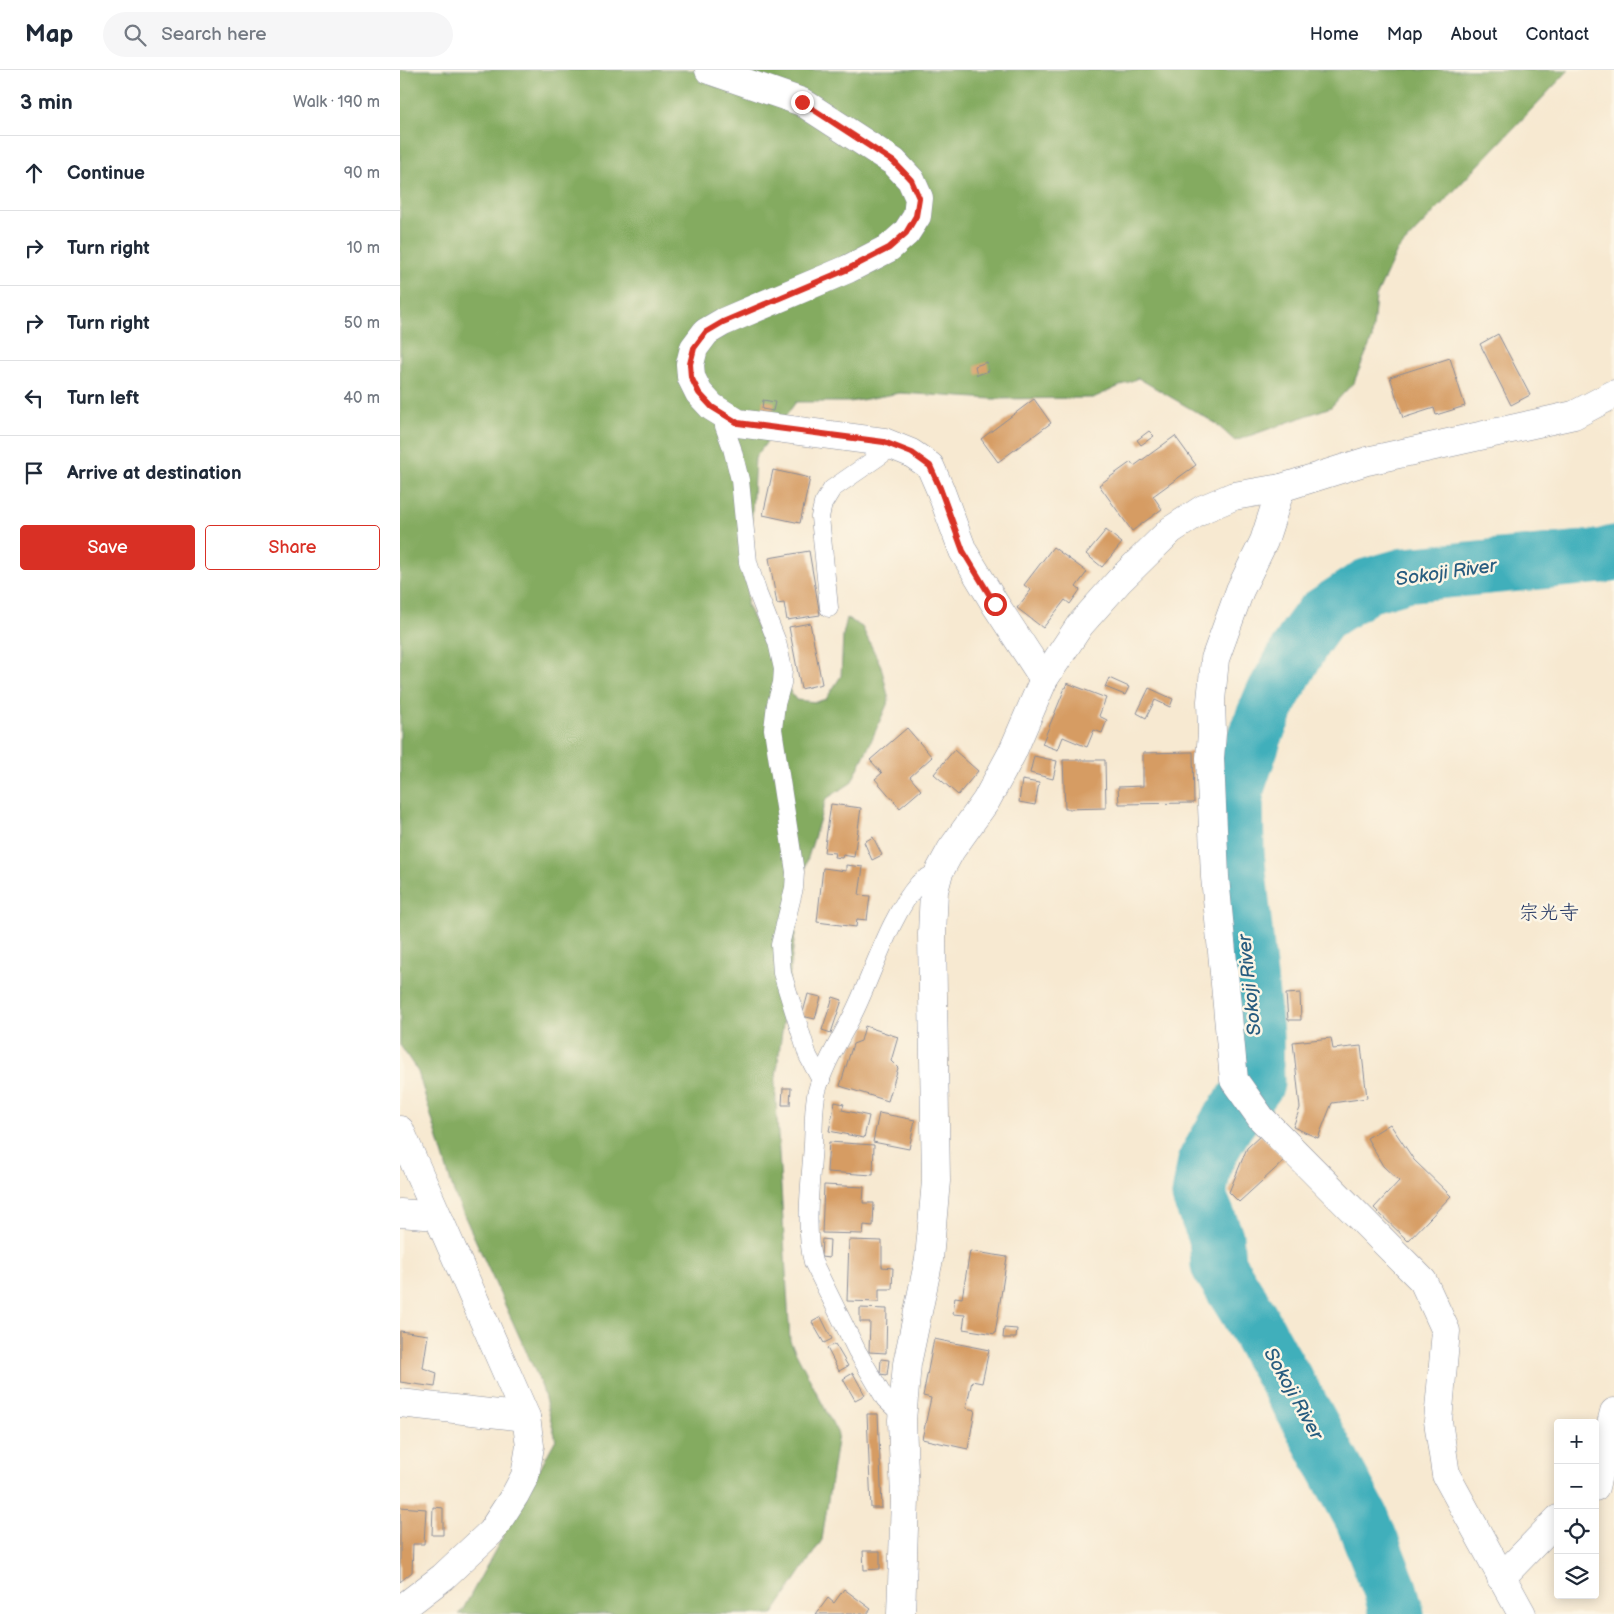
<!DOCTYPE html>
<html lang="en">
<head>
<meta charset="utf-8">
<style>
	:root { --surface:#fff; --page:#f6f6f7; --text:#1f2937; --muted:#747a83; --line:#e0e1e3; --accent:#d93025 }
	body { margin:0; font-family:"Balsamiq Sans","Klee One",sans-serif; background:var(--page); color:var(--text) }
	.controls { position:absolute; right:15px; bottom:15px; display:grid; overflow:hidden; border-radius:5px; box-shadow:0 2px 12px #0003 }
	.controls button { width:45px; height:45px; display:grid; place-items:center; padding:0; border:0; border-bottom:1px solid var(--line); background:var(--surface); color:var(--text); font:25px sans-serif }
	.stop { position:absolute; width:15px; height:15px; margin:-11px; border:4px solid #d93025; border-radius:50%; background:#fff }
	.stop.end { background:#d93025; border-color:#fff; box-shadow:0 1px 5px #0008 }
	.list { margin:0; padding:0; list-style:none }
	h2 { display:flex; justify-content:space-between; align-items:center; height:65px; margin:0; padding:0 20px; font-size:21px }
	h2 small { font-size:16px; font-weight:400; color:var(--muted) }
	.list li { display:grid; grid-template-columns:32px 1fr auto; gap:15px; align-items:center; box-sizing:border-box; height:75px; padding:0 20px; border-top:1px solid var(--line) }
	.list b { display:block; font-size:19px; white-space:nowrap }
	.list em { font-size:16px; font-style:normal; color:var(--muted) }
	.actions { display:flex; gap:10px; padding:15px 20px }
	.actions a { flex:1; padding:11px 0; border:1px solid var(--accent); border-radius:5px; text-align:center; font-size:18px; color:var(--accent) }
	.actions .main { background:var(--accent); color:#fff }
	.icon { flex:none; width:28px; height:28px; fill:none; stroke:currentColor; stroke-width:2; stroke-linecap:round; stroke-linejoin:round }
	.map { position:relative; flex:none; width:1214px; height:1544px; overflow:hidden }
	header { display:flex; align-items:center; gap:30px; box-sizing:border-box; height:70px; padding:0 25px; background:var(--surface); border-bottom:1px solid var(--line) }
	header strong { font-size:24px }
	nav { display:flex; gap:28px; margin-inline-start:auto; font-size:18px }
	.search { width:350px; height:45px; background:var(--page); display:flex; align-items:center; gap:12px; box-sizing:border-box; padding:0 18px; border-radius:28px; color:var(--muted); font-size:19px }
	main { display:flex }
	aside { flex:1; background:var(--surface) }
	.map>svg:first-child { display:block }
</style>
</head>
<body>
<header>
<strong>Map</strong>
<div class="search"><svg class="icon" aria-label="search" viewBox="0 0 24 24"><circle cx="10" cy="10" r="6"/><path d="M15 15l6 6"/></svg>Search here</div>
<nav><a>Home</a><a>Map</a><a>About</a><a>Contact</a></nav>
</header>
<main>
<aside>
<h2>3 min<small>Walk · 190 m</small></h2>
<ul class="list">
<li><svg class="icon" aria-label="ahead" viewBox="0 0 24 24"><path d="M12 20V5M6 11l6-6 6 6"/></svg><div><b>Continue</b></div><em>90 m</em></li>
<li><svg class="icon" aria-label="right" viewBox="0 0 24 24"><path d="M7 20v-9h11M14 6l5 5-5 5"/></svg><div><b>Turn right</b></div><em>10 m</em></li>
<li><svg class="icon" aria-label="right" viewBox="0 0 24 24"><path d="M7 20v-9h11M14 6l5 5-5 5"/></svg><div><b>Turn right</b></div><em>50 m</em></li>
<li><svg class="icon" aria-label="left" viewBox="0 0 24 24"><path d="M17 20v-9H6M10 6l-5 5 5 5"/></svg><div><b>Turn left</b></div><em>40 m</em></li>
<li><svg class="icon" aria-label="arrive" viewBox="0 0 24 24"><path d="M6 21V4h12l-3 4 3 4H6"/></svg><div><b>Arrive at destination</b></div></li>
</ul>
<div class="actions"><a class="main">Save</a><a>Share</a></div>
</aside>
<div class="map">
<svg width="1214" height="1544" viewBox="0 0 1214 1544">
	<rect width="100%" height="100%" fill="#fcf5e5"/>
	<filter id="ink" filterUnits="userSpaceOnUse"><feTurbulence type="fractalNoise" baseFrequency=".02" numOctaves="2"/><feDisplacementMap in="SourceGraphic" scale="10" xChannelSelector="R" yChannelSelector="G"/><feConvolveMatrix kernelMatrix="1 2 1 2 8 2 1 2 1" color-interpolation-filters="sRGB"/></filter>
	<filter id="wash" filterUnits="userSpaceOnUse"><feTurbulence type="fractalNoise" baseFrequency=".0096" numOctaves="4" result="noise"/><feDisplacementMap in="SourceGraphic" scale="20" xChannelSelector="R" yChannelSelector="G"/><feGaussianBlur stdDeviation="1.12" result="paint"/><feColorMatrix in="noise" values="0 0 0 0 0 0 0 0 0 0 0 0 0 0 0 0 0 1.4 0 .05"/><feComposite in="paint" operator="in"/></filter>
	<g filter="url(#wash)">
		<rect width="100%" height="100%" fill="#f7e9d1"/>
		<path fill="#84ab61" stroke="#506d60" d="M0 0H1169L997 181 976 227 972 269 954 312 931 337 835 371 815 353 738 308 693 328 592 329 500 323 450 332H396L355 388 347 535 374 596 396 630 416 632 426 629 441 606 443 565 447 548 462 557 481 596 489 630 469 676 451 713 426 729 403 804 375 1014 390 1271 438 1364 422 1470 373 1544H58L62 1541 156 1369 141 1314 54 1123 18 1002 0 975Z"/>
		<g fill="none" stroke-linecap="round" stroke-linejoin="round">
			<path stroke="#3fafbb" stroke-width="55" d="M997 1544 990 1519 962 1448 906 1345 871 1285 848 1243 818 1195 816 1167 799 1126 805 1091 827 1053 857 1013 856 964 837 783 836 721 855 666 872 626 905 568 921 546 967 516 1005 505 1203 486 1214 483"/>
		</g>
		<g id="blocks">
			<g fill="#d69c64">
				<path d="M1098 264 1130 325 1111 335 1080 274Z"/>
				<path d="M1050 288 1065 336 1036 345 1034 338 1003 348 990 307Z"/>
				<path d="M587 292 589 301 577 305 575 296Z"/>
				<path d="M634 329 651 353 598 392 581 369Z"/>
				<path d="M363 330 375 332 373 341 362 339Z"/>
				<path d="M749 361 754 366 741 375 737 370Z"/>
				<path d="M775 366 796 395 753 426 762 439 732 461 699 415 731 392 734 396Z"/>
				<path d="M373 400 410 408 400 453 363 445Z"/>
				<path d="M706 460 722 473 702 497 686 484Z"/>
				<path d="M653 477 687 502 676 517 680 520 670 534 665 530 643 558 617 538 631 520 624 515Z"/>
				<path d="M409 481 420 545 387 550 384 533 377 534 369 488Z"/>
				<path d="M410 553 422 614 401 619 389 557Z"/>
				<path d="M709 608 729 617 725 625 705 617Z"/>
				<path d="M667 613 706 628 699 646 707 650 702 663 694 660 687 677 663 667 658 680 642 674Z"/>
				<path d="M749 618 773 629 770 637 755 630 746 648 737 643Z"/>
				<path d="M507 658 532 687 510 707 521 720 500 738 475 709 482 703 470 690Z"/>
				<path d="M554 680 578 701 558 725 534 704Z"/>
				<path d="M793 682 794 733 719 734 718 717 743 716V683Z"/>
				<path d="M634 686 657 691 653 709 630 703Z"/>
				<path d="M663 690H705L706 738 665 739Z"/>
				<path d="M622 710 639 713 635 735 619 732Z"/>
				<path d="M431 734 461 738 454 787 443 785 442 788 434 787 435 783 424 782Z"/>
				<path d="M473 767 482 785 472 790 464 772Z"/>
				<path d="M446 795 463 797 459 825 470 826 467 850 457 849 456 857 417 852 423 798 446 801Z"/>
				<path d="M900 923 901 950H888L886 924Z"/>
				<path d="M408 924 421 927 415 949 402 946Z"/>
				<path d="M433 927 442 930 431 963 422 960Z"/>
				<path d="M465 956 498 967 491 991 498 998 488 1031 440 1016 453 974 461 971Z"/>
				<path d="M931 968 933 979 961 976 967 1028 932 1033 918 1068 893 1057 900 1038 893 972Z"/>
				<path d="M383 1018H391L390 1035H382Z"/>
				<path d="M435 1032 444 1034 442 1040 469 1046 464 1068 429 1061Z"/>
				<path d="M479 1043 515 1050 509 1079 473 1072Z"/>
				<path d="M990 1054 1014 1090 1051 1126 1008 1171 974 1138 999 1111 983 1096 967 1068Z"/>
				<path d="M861 1065 885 1090 839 1132 829 1122 847 1078Z"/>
				<path d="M429 1072 474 1075 473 1105 427 1102Z"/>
				<path d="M424 1115 464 1117 463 1133H474L473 1156 464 1155 463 1164 422 1163Z"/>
				<path d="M422 1169 430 1170 429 1188 421 1187Z"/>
				<path d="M449 1170 482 1171V1197L493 1198 492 1219H479V1232L447 1231Z"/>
				<path d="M570 1181 607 1187 595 1264 563 1259 565 1245 553 1244 555 1227 562 1228Z"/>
				<path d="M460 1238 487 1239 486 1283 469 1282 470 1252H460Z"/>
				<path d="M421 1247 432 1269 424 1273 412 1252Z"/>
				<path d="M604 1258 617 1259 616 1268H603Z"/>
				<path d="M0 1261 28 1265 23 1298 37 1303 35 1317 0 1312Z"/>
				<path d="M534 1269 589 1280 582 1313 572 1311 566 1338 575 1340 568 1379 522 1369 531 1328 523 1326Z"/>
				<path d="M435 1274 448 1296 439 1301 427 1278Z"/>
				<path d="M481 1289 489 1290 487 1305 480 1304Z"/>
				<path d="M453 1303 465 1325 455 1330 443 1309Z"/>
				<path d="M467 1344H478L482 1438H471Z"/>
				<path d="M0 1437 26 1439 24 1474H13L12 1502 0 1512Z"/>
				<path d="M33 1437 43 1438V1465H32Z"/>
				<path d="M463 1481H480V1499L464 1500Z"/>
				<path d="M444 1519 471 1539 467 1544H416L428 1528 434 1533Z"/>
			</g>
		</g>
	</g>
	<g filter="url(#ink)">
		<use href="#blocks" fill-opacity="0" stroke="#898c98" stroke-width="1"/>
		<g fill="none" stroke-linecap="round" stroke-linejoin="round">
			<g stroke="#898c98" stroke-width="19">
				<g id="lane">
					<path d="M323 345 324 356 332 378 340 410 348 492 358 524 377 572 383 599 382 613 376 634 373 659 395 802 394 818 380 875 382 903 408 986 421 1010"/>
					<path d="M429 538 420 447 423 434 432 419 494 376"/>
					<path d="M502 1345 485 1329 457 1281 413 1192C404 1158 411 1109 413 1074 414 1057 413 1037 417 1021 425 991 443 966 456 938 474 900 491 844 519 813 524 808 532 805 539 802"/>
				</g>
			</g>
			<g stroke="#898c98" stroke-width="29">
				<g id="street">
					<path d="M309 0 402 32 494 92 511 110 519 128 517 146 506 163 489 178 448 199 323 252 306 262 294 278 290 294 291 307 299 323 312 337 338 353 484 372 511 383 530 396 540 419 563 481 595 534 644 609"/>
					<path d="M881 418 864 471 840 520 815 589 811 631 812 663 810 688 815 807 834 1010 861 1048 1023 1211 1046 1261 1038 1351 1046 1405 1122 1544"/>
					<path d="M0 1060 126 1347 130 1376 125 1406 115 1425 91 1462 43 1507 0 1540"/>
					<path d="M0 1143 37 1146"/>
					<path d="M0 1333 126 1347"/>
					<path d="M1195 1417 1214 1342"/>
					<path d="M1101 1508 1158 1449"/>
					<path d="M501 1544 505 1429 502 1350 507 1294 529 1189 536 1111 532 864 534 821 539 802 551 780 586 731 612 683 644 609 680 555 719 511 771 460 803 439 834 426 881 418 967 391 1174 345 1214 324"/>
				</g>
			</g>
			<use href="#lane" stroke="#fff" stroke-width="18"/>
			<use href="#street" stroke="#fff" stroke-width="28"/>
		</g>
	</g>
	<g fill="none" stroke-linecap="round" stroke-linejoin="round" filter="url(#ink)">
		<path stroke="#d93025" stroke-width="6" d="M402 32 494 92 511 110 519 128 516 146 506 163 489 178 448 199 323 252 306 262 294 278 290 294 291 307 299 323 312 337 338 353 484 372 512 383 530 396 540 418 563 481 595 534"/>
	</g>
	<g text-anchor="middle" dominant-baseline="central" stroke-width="5" stroke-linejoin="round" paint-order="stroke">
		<g font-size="19" font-style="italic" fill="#285c7f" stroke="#fcf5e5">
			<text transform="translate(1046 503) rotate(-8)">Sokoji River</text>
			<text transform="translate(850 915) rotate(-96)">Sokoji River</text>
			<text transform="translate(893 1324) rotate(61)">Sokoji River</text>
		</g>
		<g font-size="20" fill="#1b2f5e" stroke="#fcf5e5">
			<text x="1149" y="843">宗光寺</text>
		</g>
	</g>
</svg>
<div class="controls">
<button>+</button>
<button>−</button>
<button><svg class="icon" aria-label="locate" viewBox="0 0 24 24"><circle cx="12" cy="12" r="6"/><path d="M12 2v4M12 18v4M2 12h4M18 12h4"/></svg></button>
<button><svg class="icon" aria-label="layers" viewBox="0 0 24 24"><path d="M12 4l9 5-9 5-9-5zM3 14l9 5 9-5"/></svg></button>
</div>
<div class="stop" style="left:595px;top:534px"></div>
<div class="stop end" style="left:402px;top:32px"></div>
</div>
</main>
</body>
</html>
